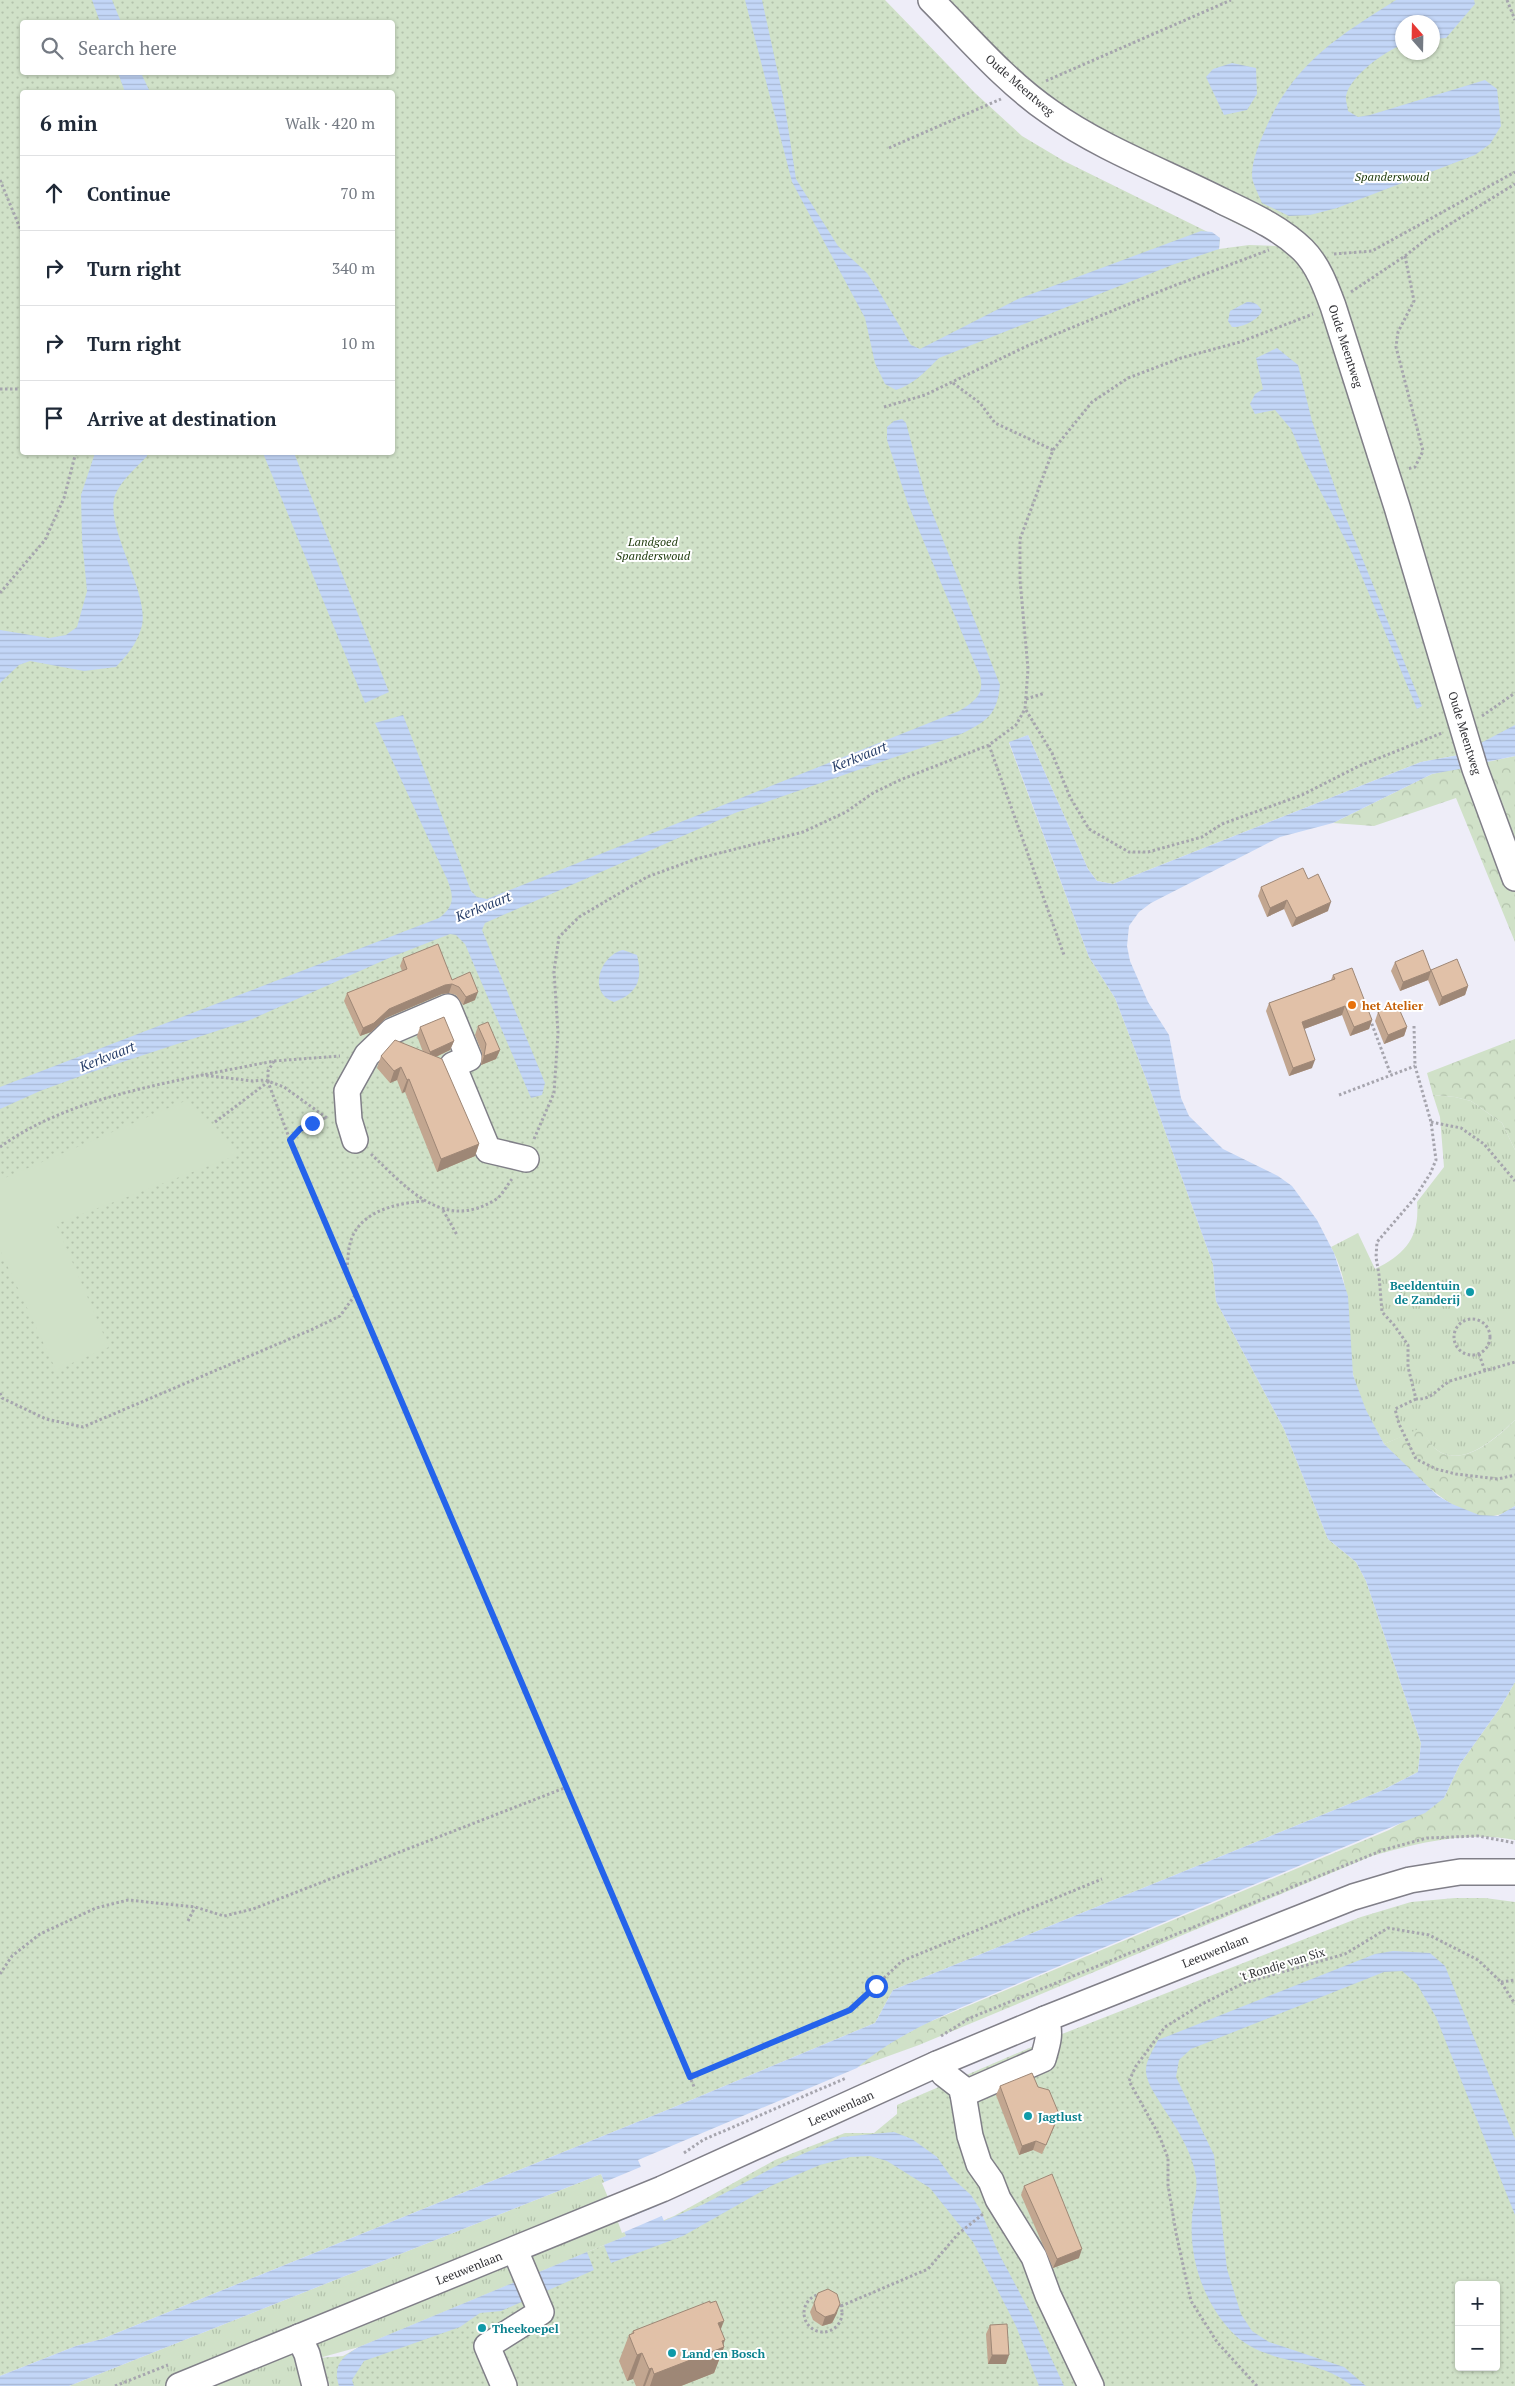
<!DOCTYPE html>
<html lang="en">
<head>
<meta charset="utf-8">
<style>
	:root { --surface:#fff; --page:#f6f6f7; --text:#1f2937; --muted:#747a83; --line:#e0e1e3 }
	body { margin:0; font-family:"PT Serif",serif; background:var(--page); color:var(--text) }
	.controls { position:absolute; right:15px; bottom:15px; display:grid; overflow:hidden; border-radius:5px; box-shadow:0 1px 4px #0004 }
	.controls button { width:45px; height:45px; display:grid; place-items:center; padding:0; border:0; border-bottom:1px solid var(--line); background:var(--surface); color:var(--text); font:25px sans-serif }
	.compass { position:absolute; left:1395px; top:15px; width:45px; height:45px; border-radius:50%; background:var(--surface); box-shadow:0 1px 4px #0004; rotate:340deg }
	.stop { position:absolute; width:15px; height:15px; margin:-11px; border:4px solid #2563eb; border-radius:50%; background:#fff }
	.stop.end { background:#2563eb; border-color:#fff; box-shadow:0 1px 5px #0008 }
	.list { margin:0; padding:0; list-style:none }
	h2 { display:flex; justify-content:space-between; align-items:center; height:65px; margin:0; padding:0 20px; font-size:21px }
	h2 small { font-size:16px; font-weight:400; color:var(--muted) }
	.list li { display:grid; grid-template-columns:32px 1fr auto; gap:15px; align-items:center; box-sizing:border-box; height:75px; padding:0 20px; border-top:1px solid var(--line) }
	.list b { display:block; font-size:19px; white-space:nowrap }
	.list em { font-size:16px; font-style:normal; color:var(--muted) }
	.icon { flex:none; width:28px; height:28px; fill:none; stroke:currentColor; stroke-width:2; stroke-linecap:round; stroke-linejoin:round }
	.map { position:relative; flex:none; width:1515px; height:2386px; overflow:hidden }
	.search { position:absolute; background:var(--surface); box-shadow:0 1px 4px #0004; left:20px; top:20px; width:375px; height:55px; display:flex; align-items:center; gap:12px; box-sizing:border-box; padding:0 18px; border-radius:5px; color:var(--muted); font-size:19px }
	.panel { position:absolute; background:var(--surface); box-shadow:0 1px 4px #0004; left:20px; top:90px; width:375px; height:365px; border-radius:5px }
	.map>svg:first-child { display:block }
</style>
</head>
<body>
<div class="map">
<svg width="1515" height="2386" viewBox="0 0 1515 2386">
	<defs>
		<pattern id="grass-tufts" width="24" height="20" patternUnits="userSpaceOnUse" patternTransform="scale(1.25)"><rect width="24" height="20" fill="#d0e1c8"/><path d="M3 7l-1-3M5 7V3M7 7l1-3M15 17l-1-3M17 17v-4M19 17l1-3" fill="none" stroke="#b3c2ac"/></pattern>
		<pattern id="forest-crowns" width="20" height="18" patternUnits="userSpaceOnUse" patternTransform="scale(1.25)"><rect width="20" height="18" fill="#d0e1c8"/><path d="M2 6a3 3 0 1 1 6 0M12 15a3 3 0 1 1 6 0" fill="none" stroke="#b3c2ac"/></pattern>
		<pattern id="park-dots" width="8" height="8" patternUnits="userSpaceOnUse" patternTransform="scale(1.25)"><rect width="8" height="8" fill="#d0e1c8"/><path d="M2 2h.1M6 6h.1" fill="none" stroke="#b3c2ac" stroke-width="1.8" stroke-linecap="round"/></pattern>
		<pattern id="water-rules" width="6" height="5" patternUnits="userSpaceOnUse" patternTransform="scale(1.25)"><rect width="6" height="5" fill="#c3d6f7"/><path d="M0 2.5h6" fill="none" stroke="#a8b8d4"/></pattern>
	</defs>
	<rect width="100%" height="100%" fill="#eeedf8"/>
	<g fill="url(#grass-tufts)">
		<path d="M1433 1095 1455 1097 1471 1101 1502 1123 1515 1150V1420C1497 1437 1463 1469 1437 1450 1431 1446 1425 1435 1421 1429L1384 1444C1372 1423 1357 1399 1353 1374 1345 1329 1355 1293 1331 1247L1358 1233 1375 1269C1405 1254 1420 1238 1417 1202L1444 1167 1440 1117Z"/>
		<path d="M601 2174 626 2236 359 2347 319 2358 330 2386H69Z"/>
	</g>
	<g fill="url(#forest-crowns)">
		<path d="M1515 756V942L1456 798 1374 826 1333 823 1432 774Z"/>
		<path d="M1515 1039V1150L1502 1123 1471 1101 1455 1097 1433 1095 1427 1073Z"/>
		<path d="M1515 1420V1506C1510 1509 1504 1514 1498 1515 1460 1526 1407 1468 1384 1444L1421 1428C1426 1435 1431 1446 1437 1450 1463 1469 1498 1437 1515 1420Z"/>
		<path d="M1515 1682V1840C1467 1831 1418 1843 1372 1856L919 2045 858 2067 876 2051 922 2025 1389 1830 1444 1798 1460 1764 1500 1708Z"/>
	</g>
	<g fill="url(#park-dots)" fill-rule="evenodd">
		<path d="M0 0H885L975 93 1022 136 1064 161 1220 238 1219 249 1249 245 1281 246 1127 169 991 75 917 0H1515V752L1459 755 1421 762 1113 884 1097 881 1088 869 1028 735 1009 743 1089 957 1115 998 1147 1081 1213 1264 1216 1301 1284 1429 1328 1539 1356 1562 1366 1581 1421 1743 1418 1772 1381 1791 893 1990 875 2023 672 2108 102 2339 76 2346 0 2376ZM22 22H392V72H22ZM1402 22H1432V52H1402ZM22 92H392V452H22Z"/>
		<path d="M1455 1898H1485L1515 1902V2386H330L319 2358 343 2356 359 2347 674 2216 775 2160 845 2133H874L897 2114V2105L1057 2036 1361 1917 1411 1902ZM1459 2285H1496V2367H1459Z"/>
	</g>
	<path fill="#d0e1c8" d="M185 1101 240 1154 56 1224 109 1347 56 1370 0 1250V1180Z"/>
	<g fill="url(#water-rules)">
		<path d="M92 0H112L121 22H100Z"/>
		<path d="M745 0H762L784 101 796 179 838 246 867 273 877 288 911 345 920 349 1018 299 1201 231 1212 232 1220 238 1219 249 1172 265 939 358C926 371 914 384 896 390L885 384 875 363 865 318 792 182Z"/>
		<path d="M1396 0H1474L1475 4 1446 38 1433 39 1432 22H1402V45C1385 51 1350 76 1346 96 1345 100 1348 107 1348 111L1358 117 1370 115 1485 80 1497 89 1501 126 1490 144 1475 155 1337 208 1310 215 1289 216 1262 203C1259 195 1252 183 1252 175 1252 160 1259 144 1265 130 1293 64 1337 37 1396 0Z"/>
		<path d="M1232 63 1256 68 1257 94 1247 110 1224 115 1206 77 1213 69Z"/>
		<path d="M118 73H141L150 92H125Z"/>
		<path d="M1247 302C1255 302 1258 304 1262 311 1258 320 1242 328 1232 327L1228 321 1230 311Z"/>
		<path d="M1277 348 1298 365 1312 421 1342 508 1422 706 1417 709 1352 553 1305 461 1291 429 1275 410 1255 414 1250 404 1255 394 1263 389 1256 358Z"/>
		<path d="M902 419 906 423 925 494 1000 685C997 715 987 721 961 734L735 813 485 923 482 930 545 1083 542 1095 531 1098 465 944 456 935 450 934 389 958 250 1020 89 1073 40 1091 0 1109V1087L439 918C455 906 454 896 447 879L375 723 403 715 471 891 477 897 487 899 959 711C974 702 985 694 980 676L908 504 887 440V427L894 421Z"/>
		<path d="M95 453H147V456C137 467 124 478 117 491 99 522 153 594 141 629 136 645 127 655 116 667L84 671 30 661 19 665 0 683V630L49 638 66 635 77 627 87 591 82 539 81 495Z"/>
		<path d="M263 453H294L389 692 365 703Z"/>
		<path d="M1515 725V756L1481 763 1477 745Z"/>
		<path d="M1028 735 1088 869 1097 881 1113 884 1421 762 1459 755 1465 768 1432 774 1333 823 1280 837 1151 903 1139 912 1129 926 1127 946 1130 961 1148 1002 1169 1035 1181 1098 1189 1116 1223 1149 1278 1176 1292 1186 1317 1220 1334 1253 1348 1296 1353 1375 1366 1410 1384 1444 1438 1496 1452 1504 1479 1515 1498 1516 1515 1506V1682L1500 1708 1460 1764 1444 1798 1425 1813 962 2007C924 2024 888 2041 857 2068L638 2160 664 2221 704 2204 784 2162 842 2137 894 2132 912 2139 937 2157 951 2177 971 2195 980 2209 998 2252 1031 2314 1064 2386H1039L1016 2326 973 2242 930 2188 887 2161 870 2156 850 2157 820 2165 773 2185 683 2236 611 2263 604 2245 626 2236 601 2174 69 2386H0V2376L76 2346 102 2339 672 2108 875 2023 893 1990 1381 1791 1418 1772 1421 1743 1366 1581 1356 1562 1328 1539 1284 1429 1216 1301 1213 1264 1147 1081 1115 998 1089 957 1009 742Z"/>
		<path d="M623 950 637 955C643 979 638 993 614 1002 587 993 600 955 623 950Z"/>
		<path d="M1393 1951 1430 1953 1445 1966 1515 2139V2215L1436 2017 1417 1984 1402 1971 1384 1972 1191 2049 1179 2060 1176 2077 1214 2155 1227 2269 1241 2314 1252 2331 1269 2342 1344 2367 1366 2386H1352C1316 2355 1263 2367 1230 2330 1203 2300 1189 2258 1192 2218 1193 2205 1198 2190 1196 2177 1192 2151 1176 2127 1162 2106 1156 2095 1147 2084 1146 2072 1145 2061 1154 2049 1158 2040L1375 1954Z"/>
		<path d="M587 2252 594 2270 501 2311 480 2313 460 2327 364 2361 352 2380 354 2386H339C332 2365 343 2356 359 2347Z"/>
	</g>
	<g fill="#eeedf8">
		<path d="M643 2166 658 2202 617 2219 602 2183Z"/>
		<path d="M660 2205 664 2215 622 2233 618 2222Z"/>
	</g>
	<g fill="none" stroke-linecap="round" stroke-linejoin="round">
		<g stroke="#807f88" stroke-width="28">
			<g id="minor">
				<path d="M931 0C969 38 1005 81 1050 112 1102 149 1165 172 1222 201 1251 215 1279 227 1303 250 1318 265 1326 287 1333 306L1397 507 1475 769 1515 878"/>
				<path d="M355 1140 349 1120 347 1091 367 1055 392 1031 448 1007 469 1058 453 1065 488 1150 526 1159"/>
				<path d="M937 2064 944 2074 962 2088 970 2136 979 2164 991 2181 998 2199 1034 2257 1048 2295 1091 2386"/>
				<path d="M963 2094 1043 2059C1047 2045 1052 2032 1045 2019"/>
				<path d="M299 2337 307 2354 315 2386"/>
				<path d="M179 2386 662 2189 937 2064 1045 2019 1353 1897 1410 1880 1460 1872H1515"/>
				<path d="M504 2386 487 2346 541 2312 515 2250"/>
			</g>
		</g>
		<g stroke="#a6a5ae" stroke-width="3" stroke-dasharray="2.5 2.5" stroke-linecap="butt">
			<path d="M1507 0 1515 20"/>
			<path d="M1046 81 1231 0"/>
			<path d="M889 148 1001 99"/>
			<path d="M0 180 22 233"/>
			<path d="M1334 254 1372 251 1515 172"/>
			<path d="M1405 256 1414 301 1398 332 1396 347 1423 451 1415 467 1407 469"/>
			<path d="M1351 292 1405 256 1429 237 1515 184"/>
			<path d="M953 383 980 403 995 423 1053 450"/>
			<path d="M0 389H22"/>
			<path d="M884 407 925 395 1027 346 1168 288 1269 250"/>
			<path d="M0 593 45 540 64 498 76 452"/>
			<path d="M1026 699 1045 693"/>
			<path d="M1026 710 1052 753 1070 797 1089 829 1129 852H1148L1202 837 1222 824 1302 795 1359 766 1442 733"/>
			<path d="M1482 716 1515 693"/>
			<path d="M989 745 1064 955"/>
			<path d="M1370 1019 1391 1075"/>
			<path d="M1414 1026 1415 1066 1431 1122 1436 1160 1430 1174 1414 1199 1377 1242 1376 1257 1379 1275 1382 1312 1394 1325 1408 1345V1367L1416 1399C1433 1400 1437 1388 1450 1381L1515 1362"/>
			<path d="M268 1082V1071L274 1061"/>
			<path d="M1339 1095 1415 1066"/>
			<path d="M327 1118 284 1087 265 1080 253 1081 202 1075 274 1061 340 1056"/>
			<path d="M215 1122 268 1082 290 1140 695 2089"/>
			<path d="M1431 1122 1461 1128 1484 1144 1515 1181"/>
			<path d="M534 1139 554 1093 558 1033 554 971 559 937 579 917 647 877 696 859 803 832 846 812 873 793 900 780 989 745 1016 725 1025 709 1028 669 1020 580V539L1053 450 1092 402 1128 378 1181 358 1240 342 1313 314"/>
			<path d="M290 1140 300 1129 327 1117"/>
			<path d="M0 1147C58 1105 133 1090 202 1075"/>
			<path d="M371 1154C406 1187 443 1232 495 1200 502 1196 507 1185 512 1179"/>
			<path d="M443 1210 457 1235"/>
			<path d="M347 1270C348 1258 348 1246 353 1235 366 1209 400 1203 425 1201"/>
			<circle cx="1472" cy="1337" r="18"/>
			<path d="M1479 1354 1485 1371"/>
			<path d="M0 1393 2 1398 46 1419 83 1427 313 1329 340 1316 355 1295"/>
			<path d="M1416 1399 1395 1409 1399 1424 1416 1459 1436 1469 1456 1474 1498 1479 1515 1475"/>
			<path d="M188 1921 195 1907"/>
			<path d="M0 1974 12 1956 40 1934 96 1908 128 1900 195 1907 224 1916 253 1909 567 1787"/>
			<path d="M1501 1982 1515 1980"/>
			<path d="M941 2036 970 2018 1383 1850 1427 1838 1478 1836 1515 1843"/>
			<path d="M690 2077 850 2010 902 1961 1102 1879"/>
			<path d="M684 2153 703 2140 846 2078"/>
			<circle cx="823" cy="2313" r="19"/>
			<path d="M841 2306 928 2269 958 2234 983 2214"/>
			<path d="M115 2386 168 2365"/>
			<path d="M1257 2386 1217 2342 1191 2301 1176 2233 1168 2185V2158L1159 2135 1129 2081 1136 2066 1165 2027 1202 2004 1244 1983 1345 1954 1388 1928 1429 1935 1478 1960 1501 1982 1515 2004"/>
		</g>
		<use href="#minor" stroke="#fff" stroke-width="25"/>
	</g>
	<g fill="#c2a690">
		<path d="M1308 879 1328 911 1292 927 1284 909 1267 917 1258 896 1261 887Z"/>
		<path d="M403 958 452 980 475 1000 463 1005 456 995 449 993 442 994 386 1018 371 1032 360 1036 344 1001 347 993 402 971 400 966Z"/>
		<path d="M1395 962 1431 970 1468 986 1465 995 1439 1006 1428 980 1400 991 1391 971Z"/>
		<path d="M1333 975 1372 1020 1369 1029 1350 1036 1342 1015 1304 1029 1312 1068 1289 1076 1266 1011 1269 1003 1331 980Z"/>
		<path d="M1378 1012 1407 1027 1404 1036 1384 1044 1375 1021Z"/>
		<path d="M478 1026 500 1050 496 1059 481 1065 482 1053 475 1035Z"/>
		<path d="M420 1027 454 1041 450 1050 436 1057 479 1144 475 1156 437 1172 405 1092 402 1093 397 1080 390 1083 377 1068 381 1056 423 1052 417 1036Z"/>
		<path d="M1000 2086 1038 2087 1056 2123 1042 2154 1033 2150 1019 2155 996 2095Z"/>
		<path d="M1024 2186 1079 2258 1053 2268 1021 2195Z"/>
		<path d="M814 2303 837 2313 832 2323 822 2326 813 2320 810 2312Z"/>
		<path d="M990 2325 1006 2364H988L986 2334Z"/>
		<path d="M721 2330 724 2347 714 2373 681 2386H636L633 2379 627 2381 619 2361 629 2335 632 2333 633 2331Z"/>
	</g>
	<g fill="#9e8776">
		<path d="M1287 900 1284 909 1267 917 1270 908Z"/>
		<path d="M1331 902 1328 911 1292 927 1296 918Z"/>
		<path d="M1431 971 1428 980 1400 991 1403 982Z"/>
		<path d="M452 984 449 993 442 994 386 1018 371 1032 360 1036 363 1028 389 1009 445 985Z"/>
		<path d="M1468 986 1465 995 1439 1006 1442 997Z"/>
		<path d="M478 992 475 1000 463 1005 466 997Z"/>
		<path d="M1345 1006 1342 1015 1299 1031 1302 1022Z"/>
		<path d="M1372 1020 1369 1029 1350 1036 1354 1027Z"/>
		<path d="M1407 1027 1404 1036 1384 1044 1388 1035Z"/>
		<path d="M454 1041 450 1050 427 1061 430 1052Z"/>
		<path d="M500 1050 496 1059 481 1065 484 1056Z"/>
		<path d="M1315 1060 1312 1068 1289 1076 1293 1068Z"/>
		<path d="M401 1067 397 1080 390 1083 394 1071Z"/>
		<path d="M409 1079 405 1092 402 1093 407 1080Z"/>
		<path d="M479 1144 475 1156 437 1172 441 1159Z"/>
		<path d="M1036 2141 1033 2150 1019 2155 1022 2146Z"/>
		<path d="M1082 2249 1079 2258 1053 2268 1057 2259Z"/>
		<path d="M840 2304 837 2313 832 2323 822 2326 825 2317Z"/>
		<path d="M724 2321 714 2347 718 2323Z"/>
		<path d="M725 2340 722 2348 724 2347 714 2373 681 2386H650L654 2374Z"/>
		<path d="M642 2353 633 2379 627 2381 637 2355Z"/>
		<path d="M992 2355H1009L1006 2364H988Z"/>
		<path d="M652 2368 645 2386H643L649 2369Z"/>
	</g>
	<g fill="#e1c1a8" stroke="#9e8776">
		<path d="M1303 868 1308 879 1318 874 1331 902 1296 918 1287 900 1270 908 1261 887Z"/>
		<path d="M438 944 452 980 470 972 478 992 466 997 459 987 452 984 445 985 389 1009 374 1023 363 1028 347 993 407 969 403 958Z"/>
		<path d="M1423 950 1431 971 1403 982 1395 962Z"/>
		<path d="M1457 959 1468 986 1442 997 1431 970Z"/>
		<path d="M1352 968 1372 1020 1354 1027 1345 1006 1302 1022 1315 1060 1293 1068 1269 1003 1335 979 1333 975Z"/>
		<path d="M1397 1004 1407 1027 1388 1035 1378 1012Z"/>
		<path d="M444 1017 454 1041 430 1052 420 1027Z"/>
		<path d="M488 1022 500 1050 484 1056 486 1044 478 1026Z"/>
		<path d="M395 1040 442 1059 479 1144 441 1159 409 1079 407 1080 401 1067 394 1071 381 1056Z"/>
		<path d="M1032 2073 1038 2087 1049 2090 1059 2114 1046 2145 1036 2141 1022 2146 1000 2086Z"/>
		<path d="M1052 2174 1082 2249 1057 2259 1024 2186Z"/>
		<path d="M828 2289 837 2294 840 2304 835 2314 825 2317 816 2311 814 2303 818 2293Z"/>
		<path d="M710 2301V2303L716 2301 724 2321 718 2323 725 2340 722 2341 724 2347 654 2374 652 2368 649 2369 642 2353 637 2355 629 2335 634 2333 633 2331Z"/>
		<path d="M1007 2324 1009 2355H992L990 2325Z"/>
	</g>
	<g fill="none" stroke-linecap="round" stroke-linejoin="round">
		<path stroke="#2563eb" stroke-width="6" d="M312 1123 300 1129 290 1140 690 2077 850 2010 876 1986"/>
	</g>
	<circle fill="#e8710a" stroke="#fff" stroke-width="2" cx="1352" cy="1005" r="5"/>
	<g fill="#0f9aa8" stroke="#fff" stroke-width="2">
		<circle cx="1470" cy="1292" r="5"/>
		<circle cx="1028" cy="2116" r="5"/>
		<circle cx="482" cy="2328" r="5"/>
		<circle cx="672" cy="2353" r="5"/>
	</g>
	<g text-anchor="middle" dominant-baseline="central" stroke-width="4" stroke-linejoin="round" paint-order="stroke">
		<g font-size="12" fill="#323236" stroke="#fff">
			<text transform="translate(1020 85) rotate(41)">Oude Meentweg</text>
			<text transform="translate(1346 346) rotate(72)">Oude Meentweg</text>
			<text transform="translate(1465 733) rotate(73)">Oude Meentweg</text>
			<text transform="translate(1215 1951) rotate(-22)">Leeuwenlaan</text>
			<text transform="translate(1282 1964) rotate(-17)">'t Rondje van Six</text>
			<text transform="translate(841 2108) rotate(-24)">Leeuwenlaan</text>
			<text transform="translate(469 2268) rotate(-22)">Leeuwenlaan</text>
		</g>
		<g font-size="12" font-style="italic" fill="#1c390a" stroke="#fff">
			<text x="1392" y="176">Spanderswoud</text>
			<text x="653" y="541">Landgoed<tspan x="653" dy="14">Spanderswoud</tspan></text>
		</g>
		<g font-size="12" font-weight="bold" fill="#c56008" stroke="#fff" text-anchor="start">
			<text x="1362" y="1005">het Atelier</text>
		</g>
		<g font-size="12" font-weight="bold" fill="#0d838f" stroke="#fff" text-anchor="start">
			<text x="1460" y="1285" text-anchor="end">Beeldentuin<tspan x="1460" dy="14">de Zanderij</tspan></text>
			<text x="1038" y="2116">Jagtlust</text>
			<text x="492" y="2328">Theekoepel</text>
			<text x="682" y="2353">Land en Bosch</text>
		</g>
		<g font-size="14" font-style="italic" fill="#263d68" stroke="#fff">
			<text transform="translate(859 756) rotate(-22)">Kerkvaart</text>
			<text transform="translate(483 906) rotate(-22)">Kerkvaart</text>
			<text transform="translate(107 1056) rotate(-22)">Kerkvaart</text>
		</g>
	</g>
</svg>
<div class="controls">
<button>+</button>
<button>−</button>
</div>
<svg class="compass" viewBox="-18 -18 36 36"><path d="M0-13l5 13h-10z" fill="#e53935"/><path d="M0 13l5-13h-10z" fill="#747a83"/></svg>
<div class="stop" style="left:876px;top:1986px"></div>
<div class="stop end" style="left:312px;top:1123px"></div>
<div class="search"><svg class="icon" aria-label="search" viewBox="0 0 24 24"><circle cx="10" cy="10" r="6"/><path d="M15 15l6 6"/></svg>Search here</div>
<section class="panel">
<h2>6 min<small>Walk · 420 m</small></h2>
<ul class="list">
<li><svg class="icon" aria-label="ahead" viewBox="0 0 24 24"><path d="M12 20V5M6 11l6-6 6 6"/></svg><div><b>Continue</b></div><em>70 m</em></li>
<li><svg class="icon" aria-label="right" viewBox="0 0 24 24"><path d="M7 20v-9h11M14 6l5 5-5 5"/></svg><div><b>Turn right</b></div><em>340 m</em></li>
<li><svg class="icon" aria-label="right" viewBox="0 0 24 24"><path d="M7 20v-9h11M14 6l5 5-5 5"/></svg><div><b>Turn right</b></div><em>10 m</em></li>
<li><svg class="icon" aria-label="arrive" viewBox="0 0 24 24"><path d="M6 21V4h12l-3 4 3 4H6"/></svg><div><b>Arrive at destination</b></div></li>
</ul>
</section>
</div>
</body>
</html>
